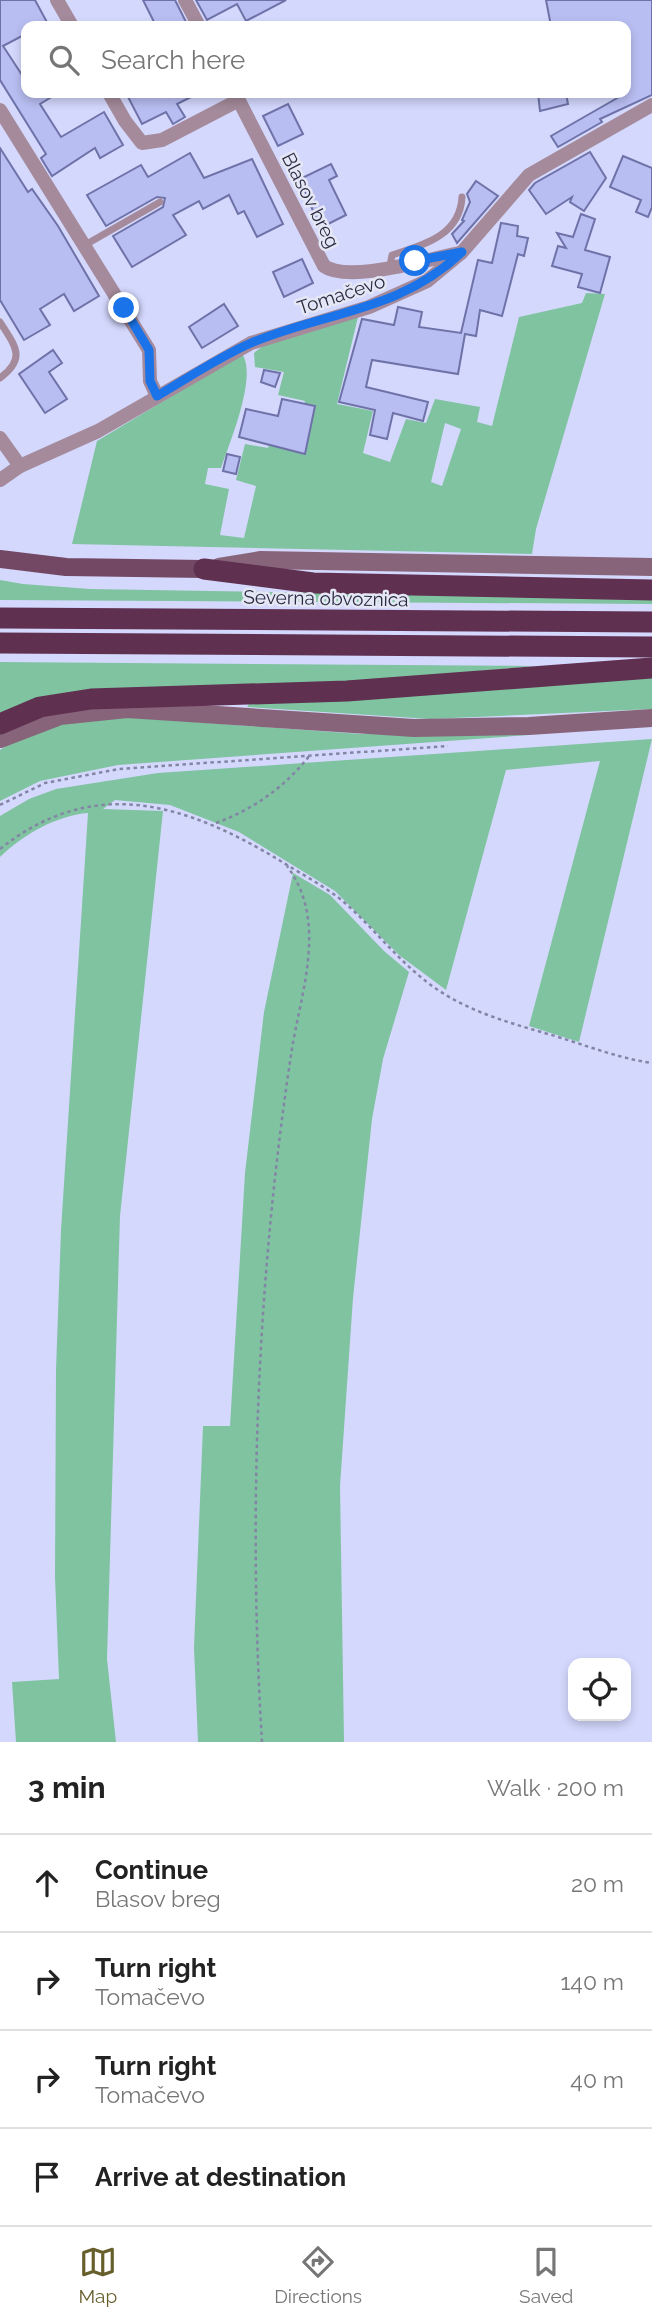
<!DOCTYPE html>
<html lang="en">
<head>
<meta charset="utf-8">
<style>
	:root { --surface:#fff; --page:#f2f2f2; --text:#222; --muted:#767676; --line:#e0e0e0; --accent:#665e2b }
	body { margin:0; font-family:Raleway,sans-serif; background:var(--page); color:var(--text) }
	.controls { position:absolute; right:21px; bottom:21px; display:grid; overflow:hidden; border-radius:14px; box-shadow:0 4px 10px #0003 }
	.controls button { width:63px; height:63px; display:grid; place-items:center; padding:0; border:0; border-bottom:2px solid var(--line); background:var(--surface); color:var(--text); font:35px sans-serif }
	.stop { position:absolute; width:21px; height:21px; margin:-16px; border:5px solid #1a73e8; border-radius:50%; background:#fff }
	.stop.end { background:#1a73e8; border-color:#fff; box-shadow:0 2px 7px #0008 }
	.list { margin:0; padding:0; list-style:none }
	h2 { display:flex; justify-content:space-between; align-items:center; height:91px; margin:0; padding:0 28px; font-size:30px }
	h2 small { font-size:23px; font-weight:400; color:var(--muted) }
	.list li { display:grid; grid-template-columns:46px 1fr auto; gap:21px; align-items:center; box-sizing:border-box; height:98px; padding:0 28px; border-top:2px solid var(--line) }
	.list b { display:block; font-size:26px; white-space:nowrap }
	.list p { margin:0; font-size:23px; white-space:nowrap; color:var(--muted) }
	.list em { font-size:23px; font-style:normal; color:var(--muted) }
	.icon { flex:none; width:38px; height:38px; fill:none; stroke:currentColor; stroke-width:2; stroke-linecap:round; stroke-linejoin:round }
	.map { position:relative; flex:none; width:652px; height:1742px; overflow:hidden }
	.search { position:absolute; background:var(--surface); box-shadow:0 4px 10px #0003; left:21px; right:21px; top:21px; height:77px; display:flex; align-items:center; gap:18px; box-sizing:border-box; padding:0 24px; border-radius:14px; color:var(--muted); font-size:26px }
	.sheet { height:483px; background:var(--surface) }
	nav { display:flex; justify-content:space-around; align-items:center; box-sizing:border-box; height:98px; border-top:2px solid var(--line); background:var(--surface); font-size:19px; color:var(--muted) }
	nav a { display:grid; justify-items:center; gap:4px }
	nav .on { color:var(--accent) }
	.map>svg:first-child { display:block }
</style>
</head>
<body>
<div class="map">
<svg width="652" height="1742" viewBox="0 0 652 1742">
	<rect width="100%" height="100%" fill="#d4d8fd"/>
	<g fill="#80c3a0" fill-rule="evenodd">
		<path d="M586 293 605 294 536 529 532 554 72 544 97 441 242 354C258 376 229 444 221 468H208L205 484 229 489 220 535 244 538 256 486 236 480 245 444 268 448 274 426 297 431 305 401 278 395 284 372 255 367 254 353C274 333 330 325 358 317L337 404 373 411 363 453 390 462 406 419 426 423 435 399 480 407 477 422 492 426 519 317 582 303ZM445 423 461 429 442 486 431 482Z"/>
		<path d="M0 580 23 584 90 589 652 598V604L0 600Z"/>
		<path d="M0 662 535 666 0 716Z"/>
		<path d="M652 678V709L430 719 247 707 249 704Z"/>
		<path d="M98 715 361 734 529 735 118 765 40 781 0 801V750C29 729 64 722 98 715Z"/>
		<path d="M652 739 579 1042 529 1026 600 761 506 770 446 990 399 955 335 891 239 832 170 805 115 800 103 809 163 811 120 1216 107 1659 116 1742H16L12 1682 59 1679 55 1577 56 1370 61 1230 88 813C58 815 22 835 0 857V816L29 799 56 789 158 773Z"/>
		<path d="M293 873 330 895 384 951 409 972 383 1059 372 1119 353 1298 340 1486 344 1742H198L194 1648 203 1426H230L245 1173 264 1012Z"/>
	</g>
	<g fill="#b9bef2" stroke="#6e72a8" stroke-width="2">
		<path d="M0 0H35L49 26H26V34L3 46 26 81V93H58L40 104 61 137 104 112 123 145 100 158 95 148 52 176 41 158 46 154 0 80Z"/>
		<path d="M143 0H175L188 26H156Z"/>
		<path d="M196 0H286L246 21 237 4 207 20Z"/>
		<path d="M546 0H652V95L600 119 602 122 558 147 551 136 626 93V26H551Z"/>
		<path d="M126 93H199L177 104 185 117 173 124 166 112 142 124Z"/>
		<path d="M538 93H566L568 104 540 111Z"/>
		<path d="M288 104 303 134 278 146 263 116Z"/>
		<path d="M0 148 28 192 32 189 58 226 99 296 74 311 64 294 40 309 50 325 24 340 0 300Z"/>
		<path d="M590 152 606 178 584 211 570 202 572 197 546 214 529 190 535 183Z"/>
		<path d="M190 153 204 178 252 159 283 224 257 237 244 211 238 214 229 195 203 209 199 201 173 215 186 235 132 267 113 236 163 207 165 198 157 197 106 226 87 195 141 165 148 177Z"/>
		<path d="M623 156 652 168V207L648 217 636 212 641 200 610 187Z"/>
		<path d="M331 164 337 176 329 180 346 215 320 228 300 179Z"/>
		<path d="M476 181 498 196 457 243 452 234 464 221 462 220 470 202 467 194Z"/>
		<path d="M581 214 595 219 585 250 610 257 600 293 578 287 582 274 552 266 558 246 566 248 557 233 573 237Z"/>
		<path d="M501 223 518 226 517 236 528 238 524 256 518 254 502 316 480 310 476 336 465 334 458 374 372 360 366 387 428 402 423 421 393 413 387 439 370 435 375 410 339 402 362 319 394 325 398 307 422 312 419 327 461 333 478 260 492 263Z"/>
		<path d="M302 259 313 283 284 297 273 272Z"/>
		<path d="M224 304 238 326 202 348 189 327Z"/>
		<path d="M53 350 62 363 49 372 67 399 45 413 19 374Z"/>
		<path d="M264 370 280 373 275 387 261 382Z"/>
		<path d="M282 399 315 406 305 454 239 437 246 409 278 416Z"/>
		<path d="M227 454 240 457 236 474 223 471Z"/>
	</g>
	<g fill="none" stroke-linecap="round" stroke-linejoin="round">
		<g stroke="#8385a4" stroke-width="2.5" stroke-dasharray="3.5 3.5" stroke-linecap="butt">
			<path d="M0 805 45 783 119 769 448 746"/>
			<path d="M216 823C254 809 285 787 310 755"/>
			<path d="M0 849C94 774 186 804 279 860 301 874 325 886 345 903 377 931 402 966 438 990 474 1014 514 1024 555 1036 588 1046 618 1058 652 1063"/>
			<path d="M262 1742C248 1516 257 1279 291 1055 300 994 329 922 287 866"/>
		</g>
		<g stroke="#a48a9a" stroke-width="7">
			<path d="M85 245 160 202"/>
			<path d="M390 266 392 255C423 245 460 236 462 197"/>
			<path d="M0 322C15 346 27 358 0 378"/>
		</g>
		<g stroke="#a48a9a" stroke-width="14">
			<path d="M57 0 72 26"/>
			<path d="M185 0 199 26"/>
			<path d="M109 93 125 121 142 143 162 140 239 100"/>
			<path d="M235 93 324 266C349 284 431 258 461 253"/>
			<path d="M0 110 149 350 150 381 157 396"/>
			<path d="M0 438 20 466"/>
			<path d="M0 480 20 466 98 431 251 343 369 307 427 281 462 252 529 175 652 105"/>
		</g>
		<g stroke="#88647b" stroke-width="18">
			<path d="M219 567 261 560 652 567"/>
			<path d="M0 739 60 716 127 709 414 728 529 726 652 718"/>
		</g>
		<path stroke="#734864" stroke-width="18" d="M0 559 66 567 204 569"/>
		<g stroke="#603051" stroke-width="21">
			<path d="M204 569 313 583 652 590"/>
			<path d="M0 618 652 622"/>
			<path d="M0 643 652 647"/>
			<path d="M0 724 40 707 91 699 347 691 652 668"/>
		</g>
	</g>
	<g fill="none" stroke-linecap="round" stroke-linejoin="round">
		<path stroke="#1a73e8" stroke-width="9" d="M124 308 149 350 150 381 157 396C188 378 219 357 251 343 327 311 399 312 462 252L415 261"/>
	</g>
	<g text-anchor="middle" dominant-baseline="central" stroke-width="5" stroke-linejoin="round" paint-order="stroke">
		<g font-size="19" fill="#2a2b43" stroke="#e6e7f4">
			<text transform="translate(311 200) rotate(63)">Blasov breg</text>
			<text transform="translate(341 294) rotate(-18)">Tomačevo</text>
			<text transform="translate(326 598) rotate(1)">Severna obvoznica</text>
		</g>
	</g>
</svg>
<div class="controls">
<button><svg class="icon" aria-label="locate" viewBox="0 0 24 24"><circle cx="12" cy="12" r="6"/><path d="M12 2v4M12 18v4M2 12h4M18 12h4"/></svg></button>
</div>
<div class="stop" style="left:415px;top:261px"></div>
<div class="stop end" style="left:124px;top:308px"></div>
<div class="search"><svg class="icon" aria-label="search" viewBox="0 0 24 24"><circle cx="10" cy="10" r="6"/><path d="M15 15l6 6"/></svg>Search here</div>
</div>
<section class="sheet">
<h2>3 min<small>Walk · 200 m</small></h2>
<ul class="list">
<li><svg class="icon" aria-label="ahead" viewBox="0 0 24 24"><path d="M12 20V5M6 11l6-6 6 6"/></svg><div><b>Continue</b><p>Blasov breg</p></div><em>20 m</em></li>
<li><svg class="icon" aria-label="right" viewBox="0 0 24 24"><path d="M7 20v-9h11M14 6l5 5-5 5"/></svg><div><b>Turn right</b><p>Tomačevo</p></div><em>140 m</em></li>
<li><svg class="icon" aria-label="right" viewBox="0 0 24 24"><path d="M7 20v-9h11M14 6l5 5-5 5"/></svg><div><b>Turn right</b><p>Tomačevo</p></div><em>40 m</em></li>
<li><svg class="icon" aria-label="arrive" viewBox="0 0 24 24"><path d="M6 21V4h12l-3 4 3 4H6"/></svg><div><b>Arrive at destination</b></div></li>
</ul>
</section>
<nav>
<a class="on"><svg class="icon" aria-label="map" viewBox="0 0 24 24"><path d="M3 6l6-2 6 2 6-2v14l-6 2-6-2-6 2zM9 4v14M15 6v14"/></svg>Map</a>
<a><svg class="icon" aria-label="directions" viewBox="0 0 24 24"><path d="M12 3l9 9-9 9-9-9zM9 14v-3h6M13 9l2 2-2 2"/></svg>Directions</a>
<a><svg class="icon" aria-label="saved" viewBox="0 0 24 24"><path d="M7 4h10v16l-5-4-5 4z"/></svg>Saved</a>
</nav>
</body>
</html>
